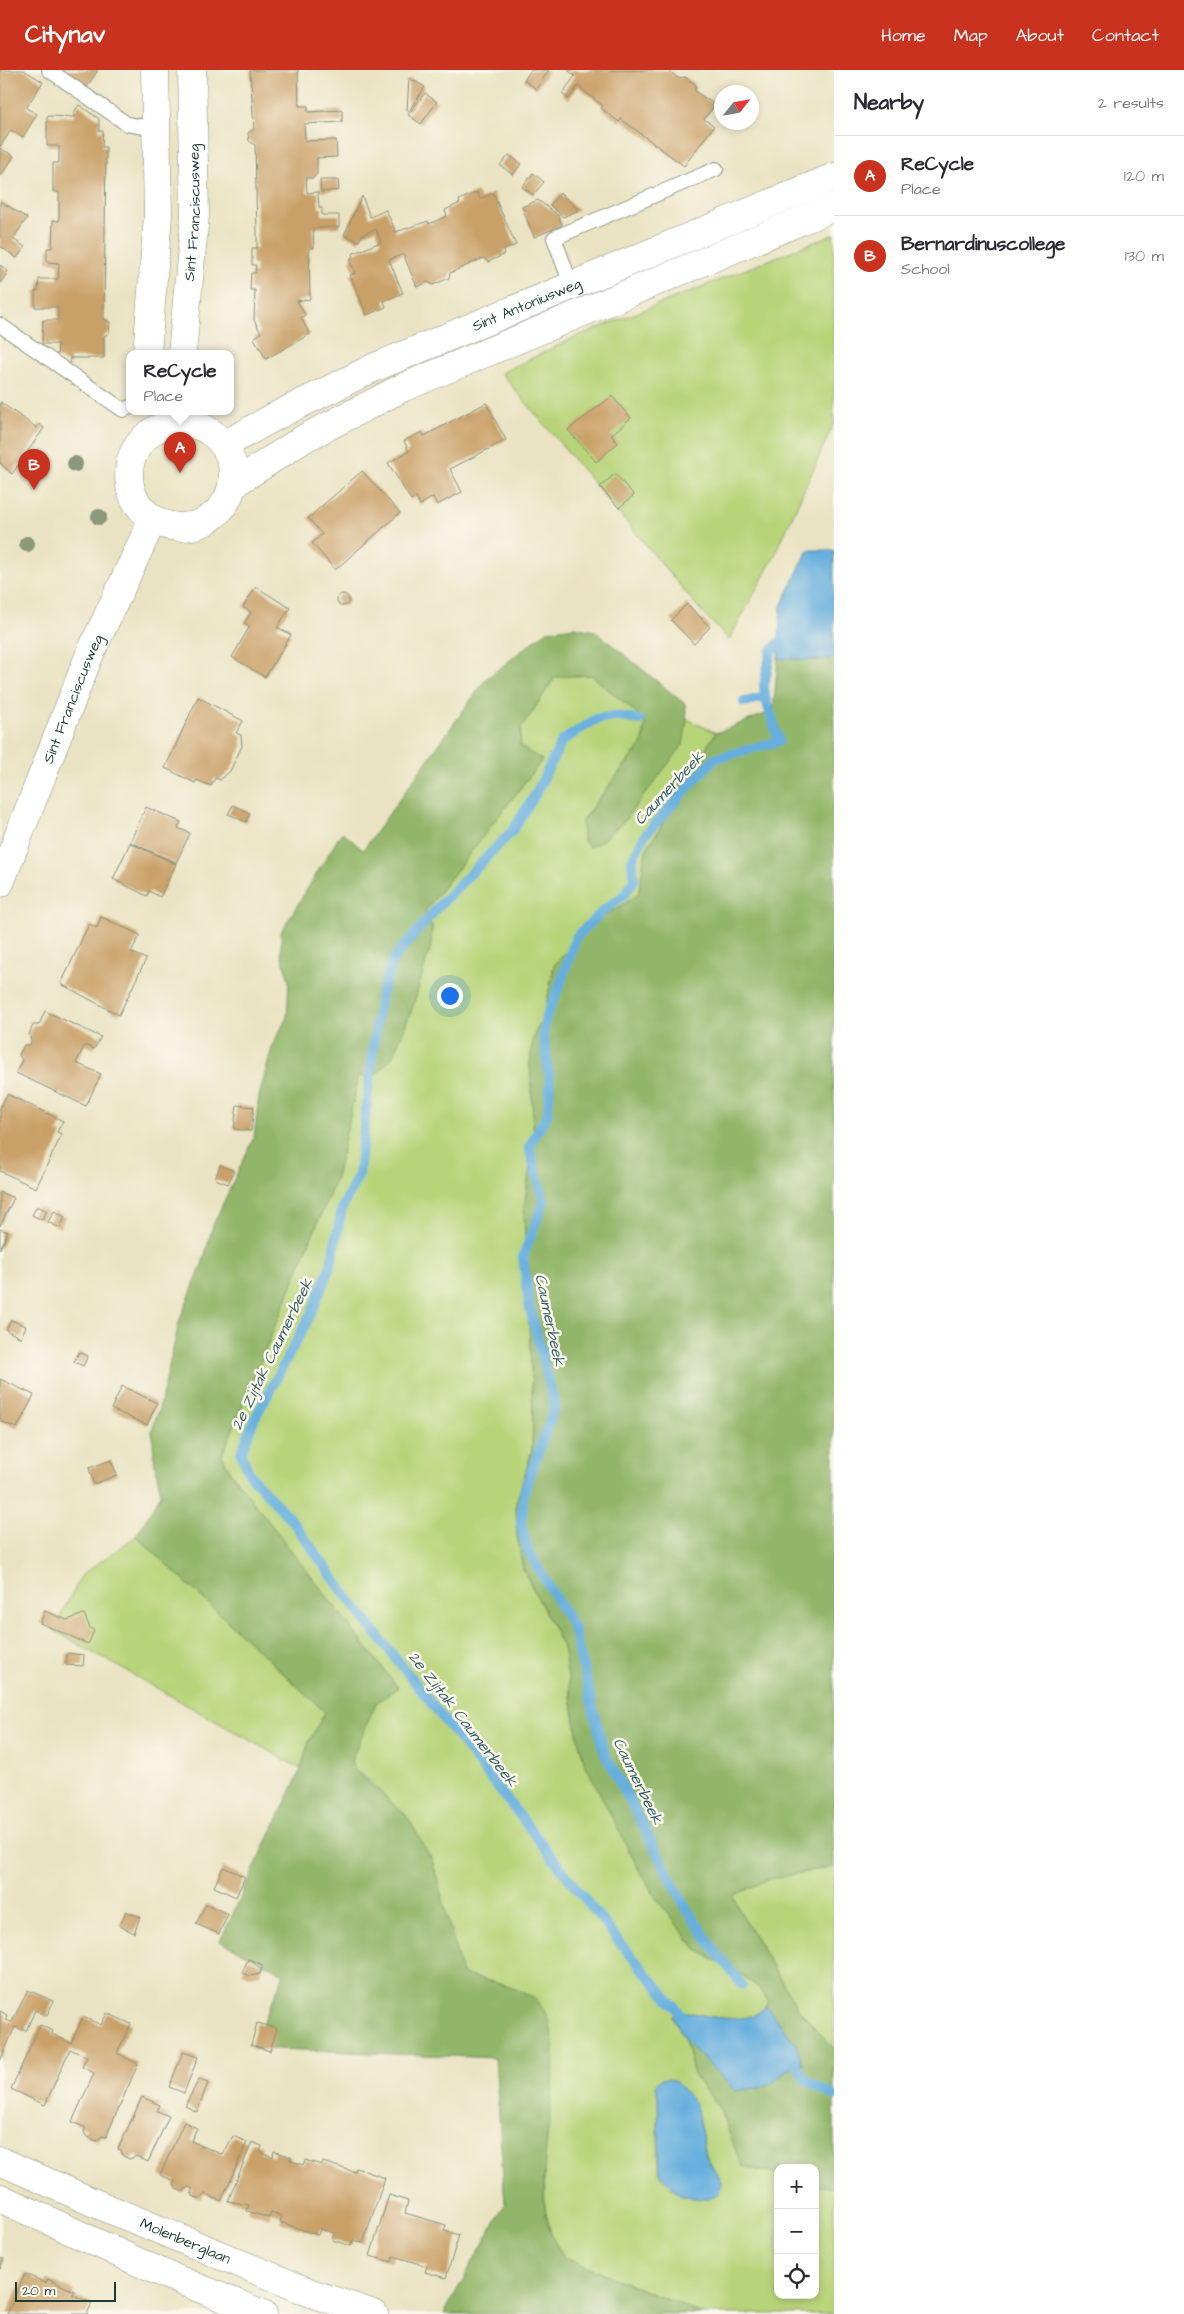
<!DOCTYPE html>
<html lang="en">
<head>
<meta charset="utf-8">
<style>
	:root { --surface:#fff; --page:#f2f2f3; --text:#2b2b33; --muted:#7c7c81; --line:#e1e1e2; --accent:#c8321e }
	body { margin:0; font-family:"Architects Daughter",sans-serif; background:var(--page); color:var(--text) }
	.controls { position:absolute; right:15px; bottom:15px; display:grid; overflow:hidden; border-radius:10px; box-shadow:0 2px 8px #0003 }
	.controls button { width:45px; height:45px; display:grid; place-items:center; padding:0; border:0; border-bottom:1px solid var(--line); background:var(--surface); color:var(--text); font:25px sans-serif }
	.compass { position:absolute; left:714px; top:15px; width:45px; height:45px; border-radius:50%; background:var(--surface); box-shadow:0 2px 8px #0003; rotate:59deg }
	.scale { position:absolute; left:15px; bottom:12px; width:101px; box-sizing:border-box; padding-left:5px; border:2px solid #1f3d34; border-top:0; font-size:14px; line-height:18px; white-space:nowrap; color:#1f3d34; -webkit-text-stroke:4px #fbf7ec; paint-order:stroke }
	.you { position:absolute; left:449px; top:925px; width:18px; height:18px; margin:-12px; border:4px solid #fff; border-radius:50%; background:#1a73e8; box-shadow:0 0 0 8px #1a73e833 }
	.badge { display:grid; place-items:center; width:32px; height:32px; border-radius:50%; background:var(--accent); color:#fff; font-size:16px; font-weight:700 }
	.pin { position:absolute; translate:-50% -41px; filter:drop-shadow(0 1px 2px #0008) }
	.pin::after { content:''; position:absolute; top:26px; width:18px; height:15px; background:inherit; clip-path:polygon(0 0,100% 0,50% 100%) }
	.popup { position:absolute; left:126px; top:280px; width:108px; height:65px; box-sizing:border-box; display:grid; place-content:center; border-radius:10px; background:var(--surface); filter:drop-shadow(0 1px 4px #0005); font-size:16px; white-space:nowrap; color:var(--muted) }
	.popup b { font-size:19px; color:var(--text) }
	.popup::after { content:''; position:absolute; left:50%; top:100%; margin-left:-10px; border:10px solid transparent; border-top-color:var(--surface) }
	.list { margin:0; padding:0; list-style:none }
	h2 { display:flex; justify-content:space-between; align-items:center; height:65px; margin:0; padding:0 20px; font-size:21px }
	h2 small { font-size:16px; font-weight:400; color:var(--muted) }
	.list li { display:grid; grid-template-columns:32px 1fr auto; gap:15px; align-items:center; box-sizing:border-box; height:80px; padding:0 20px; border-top:1px solid var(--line) }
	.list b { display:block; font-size:19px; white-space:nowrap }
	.list p { margin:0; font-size:16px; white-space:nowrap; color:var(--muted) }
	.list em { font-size:16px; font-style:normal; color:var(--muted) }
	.icon { flex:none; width:28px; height:28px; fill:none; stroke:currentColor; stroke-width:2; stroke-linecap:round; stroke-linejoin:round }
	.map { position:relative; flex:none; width:834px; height:2244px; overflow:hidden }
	header { display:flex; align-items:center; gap:30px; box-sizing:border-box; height:70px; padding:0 25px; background:var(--accent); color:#fff }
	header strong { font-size:24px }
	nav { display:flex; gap:28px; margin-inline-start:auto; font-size:18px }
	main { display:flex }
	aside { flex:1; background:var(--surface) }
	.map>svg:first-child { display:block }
</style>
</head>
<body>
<header>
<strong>Citynav</strong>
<nav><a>Home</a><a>Map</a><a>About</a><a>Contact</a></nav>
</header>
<main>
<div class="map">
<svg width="834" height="2244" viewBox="0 0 834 2244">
	<rect width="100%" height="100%" fill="#fbf7ec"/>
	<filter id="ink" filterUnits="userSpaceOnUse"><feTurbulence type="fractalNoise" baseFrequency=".02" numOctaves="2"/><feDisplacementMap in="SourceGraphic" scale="10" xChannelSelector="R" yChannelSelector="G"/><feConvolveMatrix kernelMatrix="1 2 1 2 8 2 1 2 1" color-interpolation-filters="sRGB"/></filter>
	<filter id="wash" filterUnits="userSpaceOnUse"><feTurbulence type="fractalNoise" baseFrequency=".0096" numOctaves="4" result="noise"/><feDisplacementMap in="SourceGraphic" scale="20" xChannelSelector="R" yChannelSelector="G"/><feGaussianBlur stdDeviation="1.12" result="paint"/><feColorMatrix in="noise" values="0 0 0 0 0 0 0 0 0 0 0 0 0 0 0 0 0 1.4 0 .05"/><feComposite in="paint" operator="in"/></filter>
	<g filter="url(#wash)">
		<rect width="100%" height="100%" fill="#eae3c3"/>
		<g fill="#b8d479" stroke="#6c8856" fill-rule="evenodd">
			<path d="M834 164V353L774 487 729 570 703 543 501 303 571 269Z"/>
			<path d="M591 605 638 644 645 654 643 672 582 750 624 751 682 675 687 649 716 663 677 720 661 757 646 780 638 825 554 895 545 942 533 969 530 994 534 1067 524 1139 533 1344 532 1380 516 1433 517 1466 523 1499 563 1577 578 1669 585 1694 656 1828 697 1880 745 1907 761 1920 768 1931C755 1961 707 1945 682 1941L673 1947 685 1970 694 2006 719 2037 742 2096 778 2105V2225H815V2115L834 2119V2244H702L565 2188 552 2168 545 2138 544 2098 505 1915 462 1905 432 1789 374 1714 353 1698 351 1690 376 1632 398 1618 230 1402 222 1385 336 1108 359 1005 393 986 413 936 431 875 432 856 425 841 541 691 520 676 521 659 555 607ZM658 2030 696 2035 706 2086 722 2114C717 2125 712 2129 699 2128 684 2127 667 2118 661 2105 656 2094 659 2045 658 2030Z"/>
			<path d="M136 1466 325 1642 308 1674 301 1699 53 1560 82 1505Z"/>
			<path d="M834 1796V1979L798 1939 738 1838 733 1826 766 1810Z"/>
		</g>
		<g fill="#92b669" stroke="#587a4e">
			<path d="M574 557 595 561 685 634 687 649 683 675 624 751 600 772 589 777 583 770 582 751 643 672 645 654 638 644 591 605 555 607 521 659 520 676 542 690 425 841 432 856 431 875 413 936 393 986 372 1009 359 1005 336 1108 222 1385 230 1402 398 1618 376 1633 351 1691 353 1698 407 1746 432 1790 462 1904C480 1909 525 1918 537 1931 580 1976 523 2105 553 2169 556 2175 561 2182 565 2188L702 2244H444L505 2134 495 1988 252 1978 284 1904 220 1871 301 1699 308 1674 325 1642 136 1466 161 1424 155 1396 152 1360 161 1331 180 1249 202 1195 213 1155 254 1067 259 1026 273 974 287 947 289 910 281 884V862L342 762 363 780 486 609 547 561Z"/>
			<path d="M778 588 819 590 834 588V1796L766 1810 733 1826 738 1838 798 1939 834 1979V2119L815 2115V2098H778V2105L742 2096 719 2037 694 2006 685 1970 706 1992 748 2019 760 2018 771 2013 796 1994H803L795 1973 766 1936 768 1931 761 1920 745 1907 697 1880 656 1828 638 1798 585 1694 578 1669 563 1577 523 1499 517 1466 516 1433 532 1380 533 1344 524 1139 534 1067 530 994 533 968 545 942 554 895 593 853 638 825 646 780 661 757 677 720 716 663 773 641Z"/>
		</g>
		<g fill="#66afde" stroke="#427689">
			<path d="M808 480H834V588L819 590 778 588 781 536Z"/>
			<path d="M766 1936 795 1973 803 1994C789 1994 781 2008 770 2014 759 2019 746 2019 735 2021L685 1970 673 1946 682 1941C704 1945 749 1958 766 1936Z"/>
			<path d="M669 2008 675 2010 696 2035 706 2086 722 2114 718 2124 712 2128H694L679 2124 660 2103 658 2030 656 2014 661 2009Z"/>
		</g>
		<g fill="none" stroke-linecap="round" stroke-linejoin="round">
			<g stroke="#66afde" stroke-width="10">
				<path d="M744 632 765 627"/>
				<path d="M640 650 613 646 596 649 562 671 535 725 513 760 437 838 394 888 381 924 374 969 359 1104 342 1138 331 1194 312 1242 254 1350 241 1383 250 1405 293 1452 342 1520 615 1867 688 1952"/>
				<path d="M742 1915 713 1878 685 1836 604 1682 573 1557 528 1481 521 1454 524 1422 555 1336 529 1235 523 1187 544 1131 529 1077 548 1043 550 1011 543 965 546 947 561 912 576 867 605 839 624 825 634 810 632 790 645 765 714 689 779 671 765 627 764 615 771 581 788 564"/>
				<path d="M789 1983 807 2011 834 2026"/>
			</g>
		</g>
		<g id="blocks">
			<g fill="#c9a067">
				<path d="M0 0H24L43 12 26 38 37 44 23 67 11 60 0 77Z"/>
				<path d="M55 0H98L85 20Z"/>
				<path d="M250 0H298L299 36H308V42L342 40V52L304 54 305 71 336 70 337 87 317 88V104L313 108H306L307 123 318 122 319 138H322V145H339V157L313 158 314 178H309L310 229 297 231 305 245 301 248 310 264 266 289 254 268 261 263 254 250 255 220H250L251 203H255L256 195H252V178H257V160L255 75 249 71 248 63 254 59Z"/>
				<path d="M531 0H549L536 19 524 10Z"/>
				<path d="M568 0H668L678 8 685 7 695 14V21L715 35 704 49 714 56 684 96 621 49 619 52 601 38 603 36 578 16 569 29 562 24 575 6Z"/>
				<path d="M409 8 425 17 409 41 407 40Z"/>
				<path d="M425 23 437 32 421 54 408 45Z"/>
				<path d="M79 35 99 49V61H103L102 77H106L104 249 110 252 109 263 104 266V288H70V295L57 287 58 274H42L43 250H58V237H35V221H38L39 209H58L59 193 47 192V178H52L53 150 59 151V122H53V93H59V76H47V46L74 47V42Z"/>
				<path d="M0 78 14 86 0 107Z"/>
				<path d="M509 85 521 94 513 105 500 95Z"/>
				<path d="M533 103 544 112 533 125 522 117Z"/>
				<path d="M320 110H338L339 120 321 122Z"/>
				<path d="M477 122 480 129 493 123 516 175 504 180 503 185 488 192 484 188 450 203 449 208 433 215 428 212 417 217 403 184 389 190 403 223 384 231 386 237 367 245 350 205 355 203 350 191 354 183 381 172 376 159 362 165 359 171 344 165 362 126 370 147 386 140 396 162 428 151 429 154 447 146 445 140 460 133 459 130Z"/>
				<path d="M560 123 579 140 563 147 550 135Z"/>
				<path d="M538 130 558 145 562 155 534 167 522 137Z"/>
				<path d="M0 131 27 148 13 169 25 177 17 188 0 176Z"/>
				<path d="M0 195 8 201 0 214Z"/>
				<path d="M612 326 631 348 611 365 618 373 596 392 568 360Z"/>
				<path d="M0 332 37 358 39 354 44 358 12 404 0 393Z"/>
				<path d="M486 333 506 370 450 399 462 422 437 435 433 427 420 435 416 427 411 430 388 393 409 381 404 371 422 362 424 366Z"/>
				<path d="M362 401 400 443 335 500 312 473 322 464 308 448Z"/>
				<path d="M615 404 634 425 619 438 600 417Z"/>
				<path d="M256 517 290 538 277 557 291 565 265 607 232 587 250 556 244 553 251 542 243 537Z"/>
				<circle cx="343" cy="530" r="6"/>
				<path d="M687 534 710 557 694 574 671 550Z"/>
				<path d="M198 627 243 651 236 663 241 665 242 676 230 701 220 710 215 708 211 716 197 710 195 713 165 698Z"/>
				<path d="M233 735 250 743 246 752 228 744Z"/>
				<path d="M146 737 181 752 178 758 190 763 176 793 130 772Z"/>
				<path d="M130 773 176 794 160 827 149 821 147 826 113 809Z"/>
				<path d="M101 847 140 865 131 882 146 889 119 945 61 914 89 854 97 858Z"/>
				<path d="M45 941 101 967 94 979 85 975 76 993 101 1004 86 1036 16 1003 22 990 19 985 24 975H30L31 971 29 965 33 955H39Z"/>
				<path d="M7 1024 63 1051 57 1062 62 1064 36 1118 0 1101V1038Z"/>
				<path d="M237 1035 254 1037 251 1061 234 1059Z"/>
				<path d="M220 1095 234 1101 228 1114 215 1109Z"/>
				<path d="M0 1122 14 1128 0 1156Z"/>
				<path d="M37 1136 47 1141 42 1150 32 1145Z"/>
				<path d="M54 1141 65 1147 60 1158 48 1152Z"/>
				<path d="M0 1159 8 1162 0 1179Z"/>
				<path d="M11 1250 26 1256 21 1268 6 1260Z"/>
				<path d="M79 1282 88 1286 83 1296 74 1292Z"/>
				<path d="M0 1309 34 1325 17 1358 0 1351Z"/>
				<path d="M122 1316 157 1333 147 1355 111 1339Z"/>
				<path d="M111 1390 117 1405 94 1414 89 1398Z"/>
				<path d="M45 1541 67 1550 84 1544 90 1558 94 1561 88 1574 40 1553Z"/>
				<path d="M67 1583 84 1585 83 1596 66 1595Z"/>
				<path d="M223 1797 245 1807 236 1827 214 1817Z"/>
				<path d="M206 1834 228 1844 219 1864 196 1854Z"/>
				<path d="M126 1841 140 1847 134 1863 120 1856Z"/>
				<path d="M248 1889 263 1895 260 1904 249 1906 242 1903Z"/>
				<path d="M28 1920 53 1931 47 1946 35 1940 26 1961 15 1957 0 1991V1941L7 1945 5 1950 12 1952Z"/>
				<path d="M107 1943 131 1954 117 1983 138 1994 106 2067 102 2066 96 2071 86 2066 84 2062 86 2058 72 2052 94 2003 82 1997 87 1987 70 1979 45 2035 11 2019 40 1955 53 1961 52 1964 71 1973 83 1947 101 1955Z"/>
				<path d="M257 1953 277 1958 270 1981 251 1975Z"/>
				<path d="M183 1982 198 1987 184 2023 169 2017Z"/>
				<path d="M199 2009 208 2013 197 2042 185 2036Z"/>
				<path d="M142 2027 160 2035 157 2041 169 2046 148 2092 136 2086 130 2089 123 2086 121 2080 118 2079Z"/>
				<path d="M184 2052 197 2058 191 2071 223 2085 233 2066 247 2072 221 2131 205 2124 200 2129 193 2126 191 2122 193 2119 188 2117 183 2122 176 2119 174 2114 175 2111 160 2105Z"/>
				<path d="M252 2072 262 2076 260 2082 273 2087 274 2081 291 2087 290 2090 303 2095 305 2090 321 2095 323 2092 355 2102 356 2098 385 2108 363 2173 353 2170 351 2176 332 2170 334 2163 320 2159 318 2165 280 2152 282 2146 271 2142 269 2148 247 2141 249 2135 228 2131Z"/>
				<path d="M389 2125 408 2131 405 2143 446 2155 444 2161 459 2165 446 2208 425 2202 427 2196 393 2186 392 2192 370 2186Z"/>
				<path d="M0 2188 4 2189 0 2199Z"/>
				<path d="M25 2204 46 2213 48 2209 74 2221 73 2225 92 2233 87 2244H7Z"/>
			</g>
		</g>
	</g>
	<g filter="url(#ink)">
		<use href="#blocks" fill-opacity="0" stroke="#84907c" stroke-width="1"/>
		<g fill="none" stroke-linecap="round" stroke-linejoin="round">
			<g stroke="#84907c" stroke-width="16">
				<g id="service">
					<path d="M49 0 127 54 156 59"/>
					<path d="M572 217 554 168 716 99"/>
					<path d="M0 255 123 340 130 337"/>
				</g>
			</g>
			<g stroke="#84907c" stroke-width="29">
				<g id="tertiary">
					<path d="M147 284 158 145 155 0"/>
					<path id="s1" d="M182 284 195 145 192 0"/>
					<circle cx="181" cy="405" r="52"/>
					<path id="s2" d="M224 375 276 346 373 298 834 107"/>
					<path d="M232 415 305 368 402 318 834 137"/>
					<path id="s3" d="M0 813 89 586 153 449"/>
					<path id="s4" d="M0 2091 90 2131 311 2223 374 2244"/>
					<path d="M0 2128 162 2203 263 2244"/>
				</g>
			</g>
			<use href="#service" stroke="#fff" stroke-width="14"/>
			<use href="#tertiary" stroke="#fff" stroke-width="28"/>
		</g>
		<g fill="#8b987c">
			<circle cx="75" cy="394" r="8"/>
			<circle cx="99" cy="447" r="8"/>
			<circle cx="27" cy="474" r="8"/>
		</g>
	</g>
	<g text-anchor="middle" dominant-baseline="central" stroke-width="5" stroke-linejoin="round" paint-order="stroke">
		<g font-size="15" fill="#1f3d34" stroke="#fbf7ec">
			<text stroke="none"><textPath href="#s1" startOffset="142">Sint Franciscusweg</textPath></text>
			<text stroke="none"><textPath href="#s2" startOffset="334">Sint Antoniusweg</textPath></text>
			<text stroke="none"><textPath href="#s3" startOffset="198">Sint Franciscusweg</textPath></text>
			<text stroke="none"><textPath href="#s4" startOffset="202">Molenberglaan</textPath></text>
		</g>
		<g font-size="16" font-style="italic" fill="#345f67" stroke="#fbf7ec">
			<text transform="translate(669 718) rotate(-47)">Caumerbeek</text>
			<text transform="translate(550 1250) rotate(78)">Caumerbeek</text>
			<text transform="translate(272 1284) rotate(-64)">2e Zijtak Caumerbeek</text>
			<text transform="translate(463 1649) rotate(52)">2e Zijtak Caumerbeek</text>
			<text transform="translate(638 1711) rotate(64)">Caumerbeek</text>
		</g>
	</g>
</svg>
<div class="controls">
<button>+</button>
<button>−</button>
<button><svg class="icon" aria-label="locate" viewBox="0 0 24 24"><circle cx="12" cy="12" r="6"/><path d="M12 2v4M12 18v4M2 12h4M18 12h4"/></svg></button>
</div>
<svg class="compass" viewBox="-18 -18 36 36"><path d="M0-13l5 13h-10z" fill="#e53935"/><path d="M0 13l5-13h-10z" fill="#7c7c81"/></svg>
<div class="scale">20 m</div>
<div class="you"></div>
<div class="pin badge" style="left:180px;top:403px">A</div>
<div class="popup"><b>ReCycle</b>Place</div>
<div class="pin badge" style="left:34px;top:420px">B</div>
</div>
<aside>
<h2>Nearby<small>2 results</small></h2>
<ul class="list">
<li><span class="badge">A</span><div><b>ReCycle</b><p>Place</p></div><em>120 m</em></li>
<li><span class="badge">B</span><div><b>Bernardinuscollege</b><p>School</p></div><em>130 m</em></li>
</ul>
</aside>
</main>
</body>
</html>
